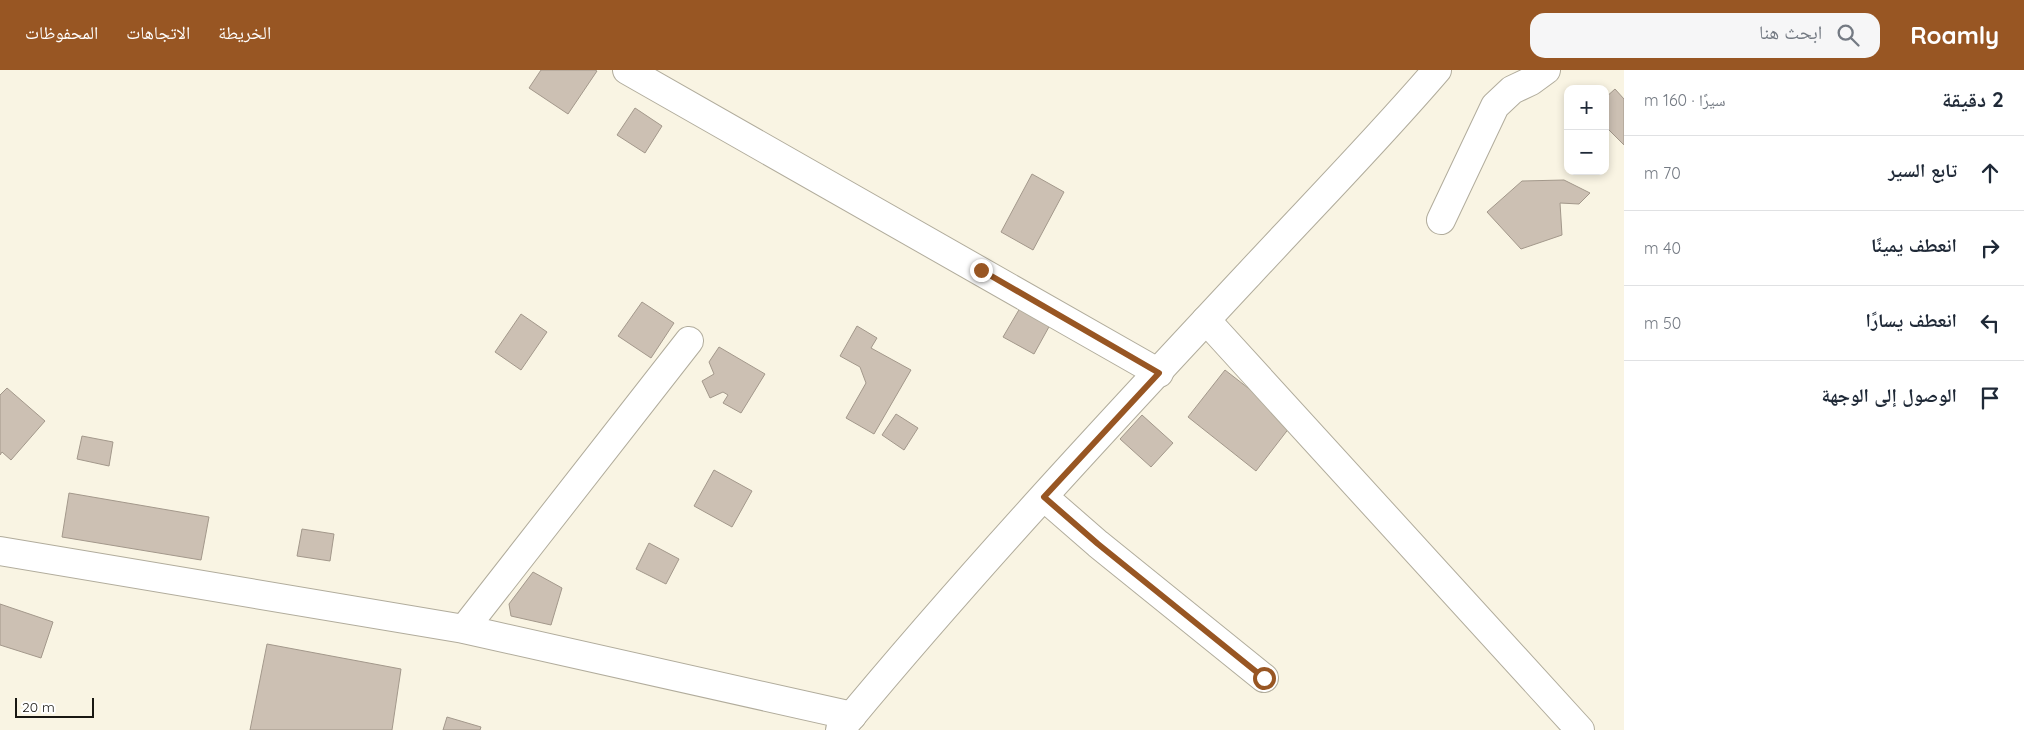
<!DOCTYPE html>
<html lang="ar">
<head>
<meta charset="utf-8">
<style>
	:root { --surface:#fff; --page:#f6f6f7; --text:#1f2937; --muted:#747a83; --line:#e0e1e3; --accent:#985623 }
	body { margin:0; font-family:Quicksand,"Noto Naskh Arabic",sans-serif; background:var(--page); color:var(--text); direction:rtl }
	.controls { position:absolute; right:15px; top:15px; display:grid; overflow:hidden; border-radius:10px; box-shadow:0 2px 8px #0003 }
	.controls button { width:45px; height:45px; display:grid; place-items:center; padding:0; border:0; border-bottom:1px solid var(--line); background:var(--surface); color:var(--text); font:25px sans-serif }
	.scale { position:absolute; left:15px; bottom:12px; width:79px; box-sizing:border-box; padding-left:5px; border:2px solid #191712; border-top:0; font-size:14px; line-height:18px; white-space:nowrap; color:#191712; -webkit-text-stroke:4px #fff; paint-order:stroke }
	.stop { position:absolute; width:15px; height:15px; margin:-11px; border:4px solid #985623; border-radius:50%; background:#fff }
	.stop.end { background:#985623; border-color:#fff; box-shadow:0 1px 5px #0008 }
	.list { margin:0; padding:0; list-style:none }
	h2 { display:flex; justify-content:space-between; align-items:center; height:65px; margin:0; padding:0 20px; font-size:21px }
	h2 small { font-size:16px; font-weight:400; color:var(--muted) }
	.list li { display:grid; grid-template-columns:32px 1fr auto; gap:15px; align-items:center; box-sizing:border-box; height:75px; padding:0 20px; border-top:1px solid var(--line) }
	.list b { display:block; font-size:19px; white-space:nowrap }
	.list em { font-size:16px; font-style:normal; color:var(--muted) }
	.icon { flex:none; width:28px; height:28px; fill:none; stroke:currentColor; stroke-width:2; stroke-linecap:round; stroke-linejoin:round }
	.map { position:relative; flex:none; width:1624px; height:660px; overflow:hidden; direction:ltr }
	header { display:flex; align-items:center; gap:30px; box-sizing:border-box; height:70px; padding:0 25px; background:var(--accent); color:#fff }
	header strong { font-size:24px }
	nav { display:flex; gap:28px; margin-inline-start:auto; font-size:18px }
	.search { width:350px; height:45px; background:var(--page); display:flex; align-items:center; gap:12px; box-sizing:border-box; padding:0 18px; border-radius:15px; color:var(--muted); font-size:19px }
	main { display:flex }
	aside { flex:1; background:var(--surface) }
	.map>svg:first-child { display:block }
</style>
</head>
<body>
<header>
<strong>Roamly</strong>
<div class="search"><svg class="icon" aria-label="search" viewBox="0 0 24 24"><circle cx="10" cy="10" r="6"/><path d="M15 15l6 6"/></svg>ابحث هنا</div>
<nav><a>الخريطة</a><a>الاتجاهات</a><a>المحفوظات</a></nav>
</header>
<main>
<aside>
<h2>2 دقيقة<small>سيرًا · 160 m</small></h2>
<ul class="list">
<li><svg class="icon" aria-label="ahead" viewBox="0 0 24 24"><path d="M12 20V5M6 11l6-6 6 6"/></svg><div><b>تابع السير</b></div><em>70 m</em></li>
<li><svg class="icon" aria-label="right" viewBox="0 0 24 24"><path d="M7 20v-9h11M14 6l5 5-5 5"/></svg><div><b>انعطف يمينًا</b></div><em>40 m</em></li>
<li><svg class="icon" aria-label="left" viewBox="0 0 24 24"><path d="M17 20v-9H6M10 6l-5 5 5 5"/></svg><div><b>انعطف يسارًا</b></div><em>50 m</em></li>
<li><svg class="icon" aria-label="arrive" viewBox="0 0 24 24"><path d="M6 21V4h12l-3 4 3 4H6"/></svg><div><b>الوصول إلى الوجهة</b></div></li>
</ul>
</aside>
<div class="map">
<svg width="1624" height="660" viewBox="0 0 1624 660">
	<rect width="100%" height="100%" fill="#f9f4e3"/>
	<g fill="#ccc0b3" stroke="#a3988b">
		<path d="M541 0H595L597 1 568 44 529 18Z"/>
		<path d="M1615 19 1624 29V75L1605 56V28Z"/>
		<path d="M635 38 662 56 645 83 617 65Z"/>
		<path d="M1032 104 1064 122 1033 180 1001 162Z"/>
		<path d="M1564 110 1590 123 1579 134 1560 133 1562 165 1521 179 1487 142 1522 111Z"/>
		<path d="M642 232 674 253 651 288 618 266Z"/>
		<path d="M1020 238 1050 255 1034 284 1003 267Z"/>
		<path d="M521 244 547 262 521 300 495 282Z"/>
		<path d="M857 256 877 268 871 278 911 300 874 364 846 348 866 313 860 297 840 286Z"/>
		<path d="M719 277 765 304 741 343 723 333 728 325 723 322 710 328 702 311 714 304 709 292Z"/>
		<path d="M1225 300 1293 353 1256 401 1188 347Z"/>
		<path d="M7 318 45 351 11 390 2 382 0 385V325Z"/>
		<path d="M896 344 918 358 904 380 882 365Z"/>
		<path d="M1142 345 1173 373 1151 397 1120 369Z"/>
		<path d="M82 366 113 372 109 396 77 389Z"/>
		<path d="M714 400 752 421 732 457 694 436Z"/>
		<path d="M69 423 209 447 201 490 62 467Z"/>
		<path d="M302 459 334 464 330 491 297 486Z"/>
		<path d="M649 473 679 489 666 514 636 499Z"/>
		<path d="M533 502 562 518 551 555 511 546 509 534Z"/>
		<path d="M0 534 53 552 41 588 0 575Z"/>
		<path d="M267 574 401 599 392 660H250Z"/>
		<path d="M447 647 481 657 480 660H443Z"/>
	</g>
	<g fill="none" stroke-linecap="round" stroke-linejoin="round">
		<g stroke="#b1ac9c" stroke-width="30">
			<g id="minor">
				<path d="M627 0 1159 303"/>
				<path d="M1441 150 1495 36 1512 20 1531 11 1546 0"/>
				<path d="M1206 250 1580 660"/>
				<path d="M1044 427 1098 474 1264 608"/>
				<path d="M0 481 464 559 852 646"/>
				<path d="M464 559 689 271"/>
				<path d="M840 660C970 503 1110 353 1249 204 1312 136 1377 70 1437 0"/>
			</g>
		</g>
		<use href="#minor" stroke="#fff" stroke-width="28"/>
	</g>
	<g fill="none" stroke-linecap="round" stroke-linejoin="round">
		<path stroke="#985623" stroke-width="6" d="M981 200 1159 303 1044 427 1098 474 1264 608"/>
	</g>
</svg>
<div class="controls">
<button>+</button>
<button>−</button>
</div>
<div class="scale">20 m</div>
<div class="stop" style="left:1264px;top:608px"></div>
<div class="stop end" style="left:981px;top:200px"></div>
</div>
</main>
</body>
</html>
